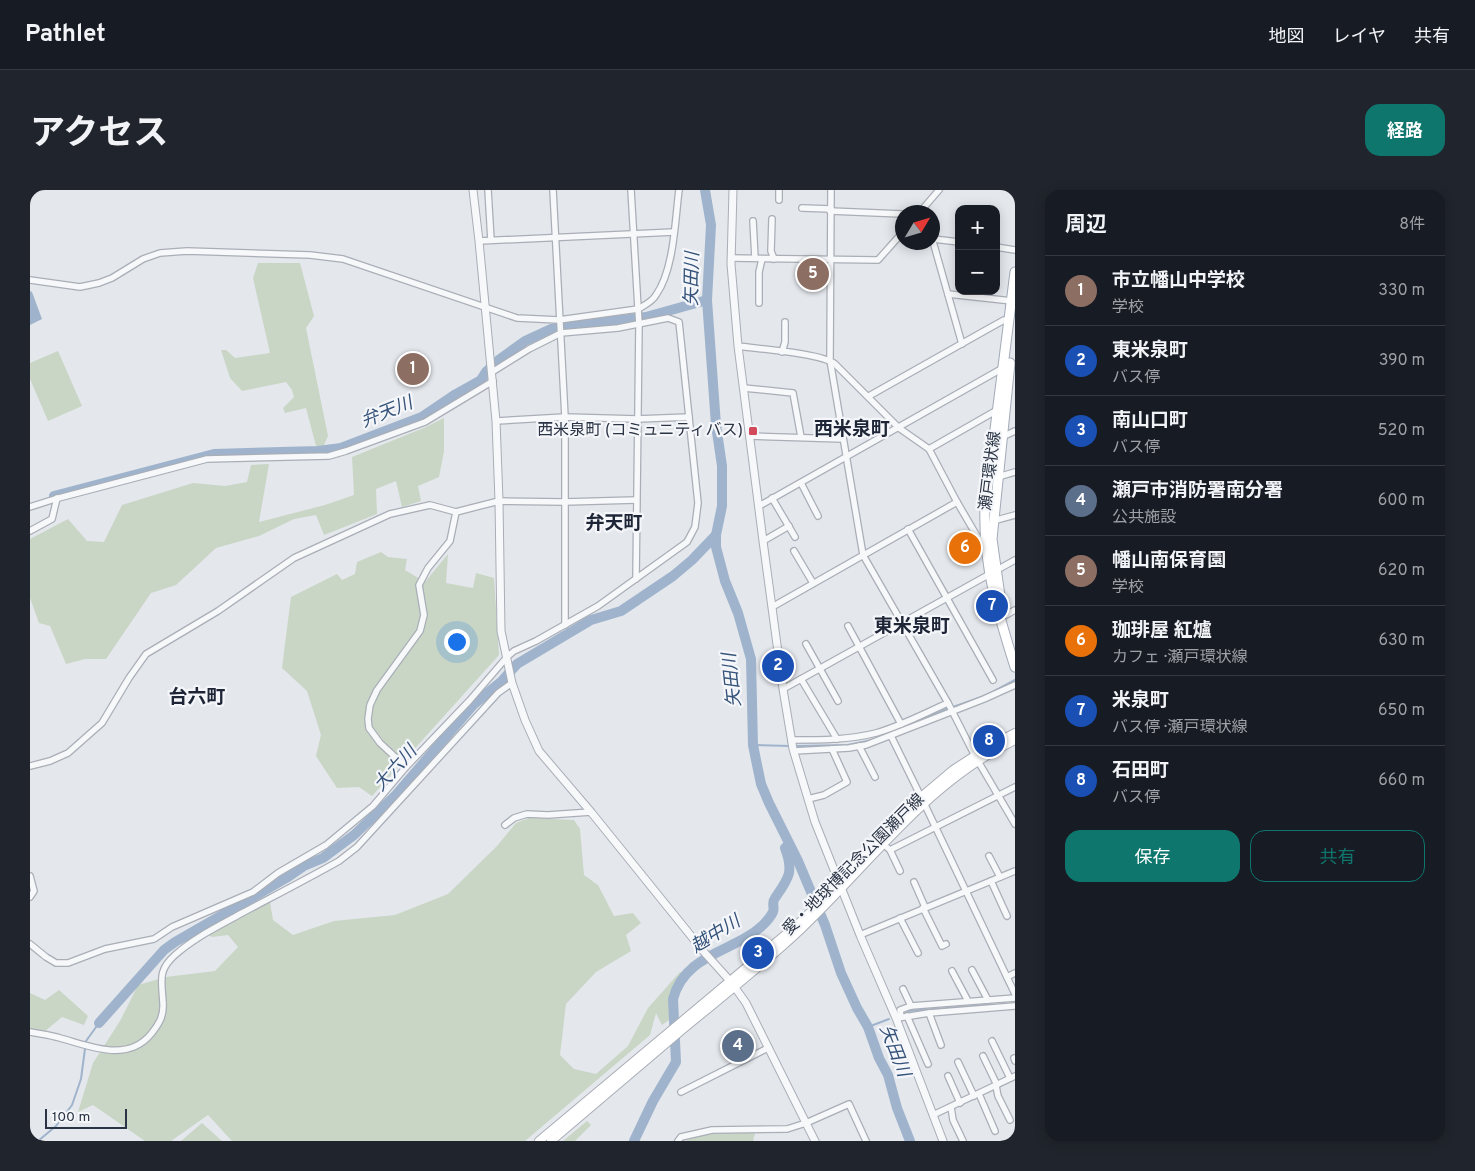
<!DOCTYPE html>
<html lang="ja">
<head>
<meta charset="utf-8">
<style>
	:root { --surface:#171b24; --page:#20242c; --text:#f1f3f6; --muted:#9ea1a6; --line:#363941; --accent:#0f766e }
	body { margin:0; font-family:Overpass,"Noto Sans JP",sans-serif; background:var(--page); color:var(--text) }
	.controls { position:absolute; right:15px; top:15px; display:grid; overflow:hidden; border-radius:10px; box-shadow:0 2px 12px #0003 }
	.controls button { width:45px; height:45px; display:grid; place-items:center; padding:0; border:0; border-bottom:1px solid var(--line); background:var(--surface); color:var(--text); font:25px sans-serif }
	.compass { position:absolute; left:865px; top:15px; width:45px; height:45px; border-radius:50%; background:var(--surface); box-shadow:0 2px 12px #0003; rotate:52deg }
	.scale { position:absolute; left:15px; bottom:12px; width:82px; box-sizing:border-box; padding-left:5px; border:2px solid #2b3445; border-top:0; font-size:14px; line-height:18px; white-space:nowrap; color:#2b3445; -webkit-text-stroke:4px #f4f6f9; paint-order:stroke }
	.you { position:absolute; left:426px; top:451px; width:18px; height:18px; margin:-12px; border:4px solid #fff; border-radius:50%; background:#1a73e8; box-shadow:0 0 0 8px #1a73e833 }
	.badge { display:grid; place-items:center; width:32px; height:32px; border-radius:50%; background:var(--accent); color:#fff; font-size:16px; font-weight:700 }
	.pin { position:absolute; translate:-50% -50%; border:2px solid #fff; box-shadow:0 1px 5px #0006 }
	.list { margin:0; padding:0; list-style:none }
	h2 { display:flex; justify-content:space-between; align-items:center; height:65px; margin:0; padding:0 20px; font-size:21px }
	h2 small { font-size:16px; font-weight:400; color:var(--muted) }
	.list li { display:grid; grid-template-columns:32px 1fr auto; gap:15px; align-items:center; box-sizing:border-box; height:70px; padding:0 20px; border-top:1px solid var(--line) }
	.list b { display:block; font-size:19px; white-space:nowrap }
	.list p { margin:0; font-size:16px; white-space:nowrap; color:var(--muted) }
	.list em { font-size:16px; font-style:normal; color:var(--muted) }
	.actions { display:flex; gap:10px; padding:15px 20px }
	.actions a { flex:1; padding:11px 0; border:1px solid var(--accent); border-radius:15px; text-align:center; font-size:18px; color:var(--accent) }
	.actions .main { background:var(--accent); color:#fff }
	.map { position:relative; flex:none; width:985px; height:951px; overflow:hidden; border-radius:15px }
	header { display:flex; align-items:center; gap:30px; box-sizing:border-box; height:70px; padding:0 25px; background:var(--surface); border-bottom:1px solid var(--line) }
	header strong { font-size:24px }
	nav { display:flex; gap:28px; margin-inline-start:auto; font-size:18px }
	.intro { display:flex; align-items:center; justify-content:space-between; box-sizing:border-box; height:120px; padding:0 30px }
	h1 { margin:0; font-size:35px }
	.button { padding:12px 22px; border-radius:15px; background:var(--accent); color:#fff; font-size:18px; font-weight:700 }
	main { display:flex; gap:30px; padding:0 30px }
	aside { flex:1; background:var(--surface); border-radius:15px; box-shadow:0 2px 12px #0003 }
	.map>svg:first-child { display:block }
</style>
</head>
<body>
<header>
<strong>Pathlet</strong>
<nav><a>地図</a><a>レイヤ</a><a>共有</a></nav>
</header>
<div class="intro"><h1>アクセス</h1><a class="button">経路</a></div>
<main>
<div class="map">
<svg width="985" height="951" viewBox="0 0 985 951">
	<rect width="100%" height="100%" fill="#e4e7ec"/>
	<g fill="#c9d6c5">
		<path d="M228 73H270L284 126 276 138 298 246 293 257 286 256 276 218 255 223 253 218 264 207 262 200 256 192 212 201 200 188 191 160H196L205 168 240 163 223 88Z"/>
		<path d="M28 161 52 216 18 231 0 189V173Z"/>
		<path d="M414 228V261L409 287 388 296 391 311 372 317 366 291 346 299 347 324 294 345 286 325 264 329 229 346 186 358 146 395 121 403 76 469H55L36 474 20 436 9 433 0 408V349L38 329 57 351 74 352 92 315 163 293 195 296 217 292 221 275 239 274 229 332 295 315 324 305 322 267 396 237Z"/>
		<path d="M351 362 358 367 377 369 375 380 395 392 418 364 416 393 443 398 446 383 464 388 469 465 342 606 329 597 307 598 286 566 291 545 277 501 252 478 261 407 307 384 312 390 325 384 327 372Z"/>
		<path d="M499 628 544 630 550 639 554 685 568 695 584 726 603 723 611 733 596 745 601 761 566 782 536 814 530 865 544 879 566 884 598 856 618 818 650 782 655 783 643 799 639 830 632 835 626 823 620 845 495 951H202L178 925 141 951H115L63 915 48 922 63 873 90 831 108 795 136 787 185 781 208 757 198 745 182 747 178 745 240 712 243 730 263 745 304 731 365 725 418 704 467 656 486 633Z"/>
		<path d="M29 800 58 826 54 835 32 827 14 842 0 840V803L15 810Z"/>
		<path d="M557 931 561 935 545 951H533Z"/>
		<path d="M172 933 192 951H151Z"/>
		<path d="M696 943H725L723 951H655L670 945Z"/>
	</g>
	<path fill="#9fb4cc" d="M0 101 2 102 12 129 0 135Z"/>
	<g fill="none" stroke-linecap="round" stroke-linejoin="round">
		<g stroke="#9fb4cc" stroke-width="2">
			<path d="M923 517 957 505 985 490"/>
			<path d="M856 544 919 518"/>
			<path d="M723 555 760 556"/>
			<path d="M765 556 818 555 842 550"/>
			<path d="M878 821 958 815"/>
			<path d="M838 837 859 829"/>
			<path d="M8 951 26 936 42 915 51 889 56 851 69 833"/>
		</g>
		<g stroke="#9fb4cc" stroke-width="10">
			<path d="M675 0 681 35 677 110 686 235 692 276V316L686 345V357L695 391 708 423 721 469 723 555 726 570 731 594 739 613 768 671 795 735 811 783 827 818 838 837 849 868 858 885 867 918 880 951"/>
			<path d="M24 306 184 264 288 261 311 258 392 227 426 204 451 190 456 182 470 169 495 151 521 139 616 127 677 110"/>
			<path d="M69 833 134 760 145 752 258 687 274 676 293 668 324 645 347 623 365 606 444 514 471 492 487 474 561 430 591 421 643 386 662 370 686 345"/>
			<path d="M604 951 623 911 646 872 643 809C655 763 705 762 733 735 736 732 741 726 743 722 745 717 741 713 745 708 759 688 764 682 755 658L757 656"/>
		</g>
		<g stroke="#a9aeb7" stroke-width="8">
			<g id="minor">
				<path d="M458 0 461 50"/>
				<path d="M523 0 535 227V435"/>
				<path d="M601 0 609 135 606 389"/>
				<path d="M801 0 800 170 833 365 918 513 945 566 985 634"/>
				<path d="M749 10V0"/>
				<path d="M772 18 801 19"/>
				<path d="M800 21 872 24"/>
				<path d="M890 22 909 0"/>
				<path d="M742 29 741 61 744 69"/>
				<path d="M723 31 725 68"/>
				<path d="M902 48 932 154"/>
				<path d="M903 49 929 52"/>
				<path d="M449 51 644 42"/>
				<path d="M966 57 985 60"/>
				<path d="M701 68 848 70 872 43"/>
				<path d="M0 90 50 97 69 93 82 88 113 69 130 63 157 61 280 65 313 69 487 128 529 130 608 119C615 115 622 112 626 105 644 80 645 31 649 0"/>
				<path d="M918 104 982 111"/>
				<path d="M729 113V82L732 69"/>
				<path d="M708 156C729 159 791 163 805 174L869 238 899 259 927 312 951 353 956 357"/>
				<path d="M752 162 755 152V132"/>
				<path d="M714 198 763 203 771 247"/>
				<path d="M839 206 956 140 974 130H979"/>
				<path d="M466 231 535 227 607 229 659 227"/>
				<path d="M720 246 813 249"/>
				<path d="M972 247 985 241"/>
				<path d="M899 259 969 219"/>
				<path d="M968 287 985 282"/>
				<path d="M771 293 788 326"/>
				<path d="M742 308 765 347"/>
				<path d="M729 316 973 178"/>
				<path d="M0 317 25 309 177 269 299 266 316 261 395 232 463 191"/>
				<path d="M963 331 985 325"/>
				<path d="M878 339 963 490"/>
				<path d="M0 341 22 329 27 308"/>
				<path d="M733 351 759 336"/>
				<path d="M764 361 783 393"/>
				<path d="M742 417 927 312"/>
				<path d="M976 425 985 420"/>
				<path d="M818 436 871 534"/>
				<path d="M776 454 808 511"/>
				<path d="M771 489 807 549"/>
				<path d="M753 499 985 370"/>
				<path d="M861 546 891 607"/>
				<path d="M761 550C790 550 819 550 846 543 871 536 895 523 918 513"/>
				<path d="M829 556 845 587"/>
				<path d="M764 561 819 558 836 555 954 509 985 495"/>
				<path d="M0 576 20 571 38 563 72 533 99 488 116 464 188 421 264 368 360 324 400 315 426 322 469 311 534 312 606 310"/>
				<path d="M376 577 350 553 339 538 338 529 340 515 347 500 390 441 394 425 389 395 398 378 420 351 426 322"/>
				<path d="M778 609 794 605 817 592 802 559"/>
				<path d="M894 613 985 804"/>
				<path d="M475 635 484 628 497 624 518 625 561 622"/>
				<path d="M853 654 860 660 985 597"/>
				<path d="M860 660 870 681"/>
				<path d="M959 666 970 687"/>
				<path d="M0 686 4 701 0 707"/>
				<path d="M961 691 977 726"/>
				<path d="M884 692 895 717"/>
				<path d="M893 718 912 756 916 754"/>
				<path d="M870 728 888 763"/>
				<path d="M830 745 985 681"/>
				<path d="M0 754 16 767 26 773H38L75 759 124 749 142 737 223 702 248 683 296 655 343 616 376 577 440 510 477 467 484 461 506 451 568 416 657 352 665 337 668 313 649 132 638 128 588 138 531 143 499 159 462 182"/>
				<path d="M942 780 958 810"/>
				<path d="M922 781 938 811"/>
				<path d="M977 787 985 783"/>
				<path d="M873 799 881 816"/>
				<path d="M899 823 911 855"/>
				<path d="M877 826 898 874"/>
				<path d="M871 827 870 820 881 816 985 808"/>
				<path d="M868 828 899 823 985 816"/>
				<path d="M0 842C10 844 20 845 30 848 60 856 97 873 121 844 129 834 134 826 133 813 132 791 127 781 145 765 165 747 189 736 212 723 244 706 277 689 309 671L327 657 468 503 482 493"/>
				<path d="M962 851 980 888"/>
				<path d="M953 866 967 895"/>
				<path d="M984 868 985 871"/>
				<path d="M928 872 944 906"/>
				<path d="M918 886 930 913"/>
				<path d="M966 896 968 906 980 930"/>
				<path d="M651 902 738 858"/>
				<path d="M949 904 965 941"/>
				<path d="M921 917 923 930 933 951"/>
				<path d="M903 925 985 886"/>
				<path d="M648 951 651 947 682 940 757 939 776 933 819 914 836 951"/>
			</g>
		</g>
		<g stroke="#a9aeb7" stroke-width="9">
			<g id="tertiary">
				<path d="M443 0 449 51 466 231 469 311 471 441 482 493 495 530 509 561 561 622 674 762 701 792 716 813 785 951"/>
				<path d="M703 0 701 74 708 156 733 351 753 499 763 559 785 632 830 745 866 828 913 951"/>
			</g>
		</g>
		<g stroke="#a9aeb7" stroke-width="10">
			<g id="secondary">
				<path d="M509 951 767 735 807 696 891 607 923 580 960 556 985 543"/>
				<path d="M521 951C565 914 609 876 653 839 693 806 734 774 771 739 840 674 897 592 985 550"/>
			</g>
		</g>
		<g stroke="#a3abb8" stroke-width="11">
			<g id="primary">
				<path d="M985 82 955 318C953 376 968 423 985 477"/>
				<path d="M970 406 962 349 980 173"/>
			</g>
		</g>
		<use href="#minor" stroke="#f7f8fa" stroke-width="5.5"/>
		<use href="#tertiary" stroke="#f7f8fa" stroke-width="7"/>
		<use href="#secondary" stroke="#fff" stroke-width="8"/>
		<use href="#primary" stroke="#fff" stroke-width="9"/>
	</g>
	<rect fill="#d1495b" stroke="#f4f6f9" stroke-width="2" x="718" y="236" width="10" height="10" rx="2.5"/>
	<g text-anchor="middle" dominant-baseline="central" stroke-width="4.5" stroke-linejoin="round" paint-order="stroke">
		<g font-size="16" fill="#2b3445" stroke="#f4f6f9" text-anchor="end">
			<text x="713" y="241">西米泉町 (コミュニティバス)</text>
		</g>
		<g font-size="16" fill="#2b3445" stroke="#f4f6f9">
			<text transform="translate(961 281) rotate(-83)">瀬戸環状線</text>
			<text transform="translate(824 675) rotate(-45)">愛・地球博記念公園瀬戸線</text>
		</g>
		<g font-size="18" font-style="italic" fill="#34527a" stroke="#f4f6f9">
			<text transform="translate(663 89) rotate(-89)">矢田川</text>
			<text transform="translate(357 223) rotate(-22)">弁天川</text>
			<text transform="translate(703 490) rotate(-96)">矢田川</text>
			<text transform="translate(366 579) rotate(-48)">大六川</text>
			<text transform="translate(686 745) rotate(-32)">越中川</text>
			<text transform="translate(864 861) rotate(69)">矢田川</text>
		</g>
		<g font-size="19" font-weight="bold" fill="#1d2536" stroke="#f4f6f9">
			<text x="822" y="240">西米泉町</text>
			<text x="584" y="334">弁天町</text>
			<text x="882" y="437">東米泉町</text>
			<text x="167" y="508">台六町</text>
		</g>
	</g>
</svg>
<div class="controls">
<button>+</button>
<button>−</button>
</div>
<svg class="compass" viewBox="-18 -18 36 36"><path d="M0-13l5 13h-10z" fill="#e53935"/><path d="M0 13l5-13h-10z" fill="#9ea1a6"/></svg>
<div class="scale">100 m</div>
<div class="you"></div>
<div class="pin badge" style="left:383px;top:179px;background:#8d6e63">1</div>
<div class="pin badge" style="left:748px;top:476px;background:#1a4fb4">2</div>
<div class="pin badge" style="left:728px;top:763px;background:#1a4fb4">3</div>
<div class="pin badge" style="left:708px;top:856px;background:#5c6f8a">4</div>
<div class="pin badge" style="left:783px;top:84px;background:#8d6e63">5</div>
<div class="pin badge" style="left:935px;top:358px;background:#e8710a">6</div>
<div class="pin badge" style="left:962px;top:416px;background:#1a4fb4">7</div>
<div class="pin badge" style="left:959px;top:551px;background:#1a4fb4">8</div>
</div>
<aside>
<h2>周辺<small>8件</small></h2>
<ul class="list">
<li><span class="badge" style="background:#8d6e63">1</span><div><b>市立幡山中学校</b><p>学校</p></div><em>330 m</em></li>
<li><span class="badge" style="background:#1a4fb4">2</span><div><b>東米泉町</b><p>バス停</p></div><em>390 m</em></li>
<li><span class="badge" style="background:#1a4fb4">3</span><div><b>南山口町</b><p>バス停</p></div><em>520 m</em></li>
<li><span class="badge" style="background:#5c6f8a">4</span><div><b>瀬戸市消防署南分署</b><p>公共施設</p></div><em>600 m</em></li>
<li><span class="badge" style="background:#8d6e63">5</span><div><b>幡山南保育園</b><p>学校</p></div><em>620 m</em></li>
<li><span class="badge" style="background:#e8710a">6</span><div><b>珈琲屋 紅爐</b><p>カフェ · 瀬戸環状線</p></div><em>630 m</em></li>
<li><span class="badge" style="background:#1a4fb4">7</span><div><b>米泉町</b><p>バス停 · 瀬戸環状線</p></div><em>650 m</em></li>
<li><span class="badge" style="background:#1a4fb4">8</span><div><b>石田町</b><p>バス停</p></div><em>660 m</em></li>
</ul>
<div class="actions"><a class="main">保存</a><a>共有</a></div>
</aside>
</main>
</body>
</html>
